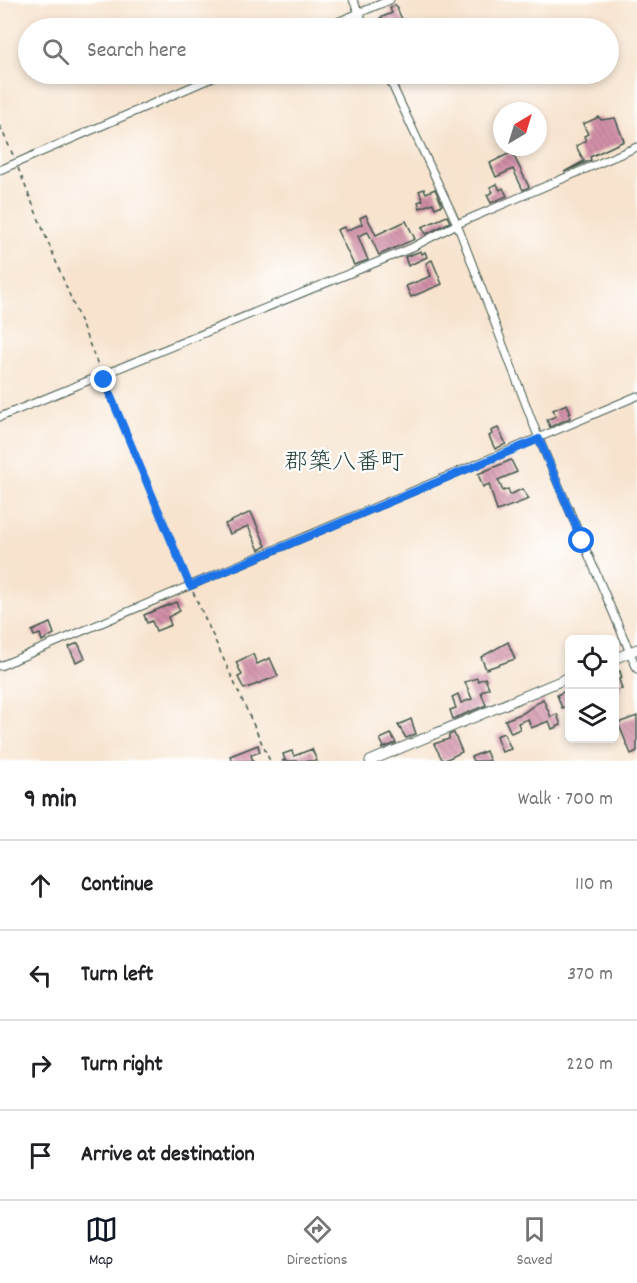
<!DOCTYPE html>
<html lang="en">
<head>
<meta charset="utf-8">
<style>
	:root { --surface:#fff; --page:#f6f6f6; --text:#202124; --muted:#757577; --line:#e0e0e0; --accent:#111827 }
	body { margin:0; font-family:Dekko,"Klee One",sans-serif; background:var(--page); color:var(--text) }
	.controls { position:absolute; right:18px; bottom:18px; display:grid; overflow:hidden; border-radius:9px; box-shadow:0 3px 9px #0003 }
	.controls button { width:54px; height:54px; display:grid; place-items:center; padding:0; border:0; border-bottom:2px solid var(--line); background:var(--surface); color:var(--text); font:30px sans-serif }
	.compass { position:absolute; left:493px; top:102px; width:54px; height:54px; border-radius:50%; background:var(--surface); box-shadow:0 3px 9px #0003; rotate:38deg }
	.stop { position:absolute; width:18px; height:18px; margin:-14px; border:4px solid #1a73e8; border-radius:50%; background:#fff }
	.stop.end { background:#1a73e8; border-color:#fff; box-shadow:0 2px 6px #0008 }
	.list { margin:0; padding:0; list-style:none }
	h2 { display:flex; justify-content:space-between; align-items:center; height:78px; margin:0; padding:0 24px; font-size:26px }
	h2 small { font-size:20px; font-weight:400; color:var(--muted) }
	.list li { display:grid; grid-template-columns:39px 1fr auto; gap:18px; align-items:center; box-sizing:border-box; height:90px; padding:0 24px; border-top:2px solid var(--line) }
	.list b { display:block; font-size:22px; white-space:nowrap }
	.list em { font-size:20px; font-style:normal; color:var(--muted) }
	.icon { flex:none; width:33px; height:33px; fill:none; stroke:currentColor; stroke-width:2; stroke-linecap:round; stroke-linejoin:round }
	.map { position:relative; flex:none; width:637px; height:761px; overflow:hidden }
	.search { position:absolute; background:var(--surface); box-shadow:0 3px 9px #0003; left:18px; right:18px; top:18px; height:66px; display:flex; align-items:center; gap:15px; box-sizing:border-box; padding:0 21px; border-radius:33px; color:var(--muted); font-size:22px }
	.sheet { height:438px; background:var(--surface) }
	nav { display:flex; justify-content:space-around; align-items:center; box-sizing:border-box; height:84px; border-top:2px solid var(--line); background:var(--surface); font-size:16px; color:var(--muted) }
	nav a { display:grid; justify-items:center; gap:3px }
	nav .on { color:var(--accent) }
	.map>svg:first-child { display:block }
</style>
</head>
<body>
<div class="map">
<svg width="637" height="761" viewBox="0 0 637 761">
	<defs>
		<pattern id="building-back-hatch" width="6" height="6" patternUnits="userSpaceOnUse" patternTransform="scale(1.5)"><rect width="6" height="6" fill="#d390a9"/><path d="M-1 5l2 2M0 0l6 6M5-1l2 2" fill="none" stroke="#ab778a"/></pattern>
	</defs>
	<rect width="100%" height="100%" fill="#fff"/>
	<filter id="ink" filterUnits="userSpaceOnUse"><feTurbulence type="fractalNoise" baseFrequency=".0167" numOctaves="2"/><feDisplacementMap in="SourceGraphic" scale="12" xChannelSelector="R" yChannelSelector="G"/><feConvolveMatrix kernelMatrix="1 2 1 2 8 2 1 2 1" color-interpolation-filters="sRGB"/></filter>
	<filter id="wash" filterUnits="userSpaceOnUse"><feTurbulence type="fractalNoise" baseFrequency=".008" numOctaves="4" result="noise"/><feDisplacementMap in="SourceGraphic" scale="24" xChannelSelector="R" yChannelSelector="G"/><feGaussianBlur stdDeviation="1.35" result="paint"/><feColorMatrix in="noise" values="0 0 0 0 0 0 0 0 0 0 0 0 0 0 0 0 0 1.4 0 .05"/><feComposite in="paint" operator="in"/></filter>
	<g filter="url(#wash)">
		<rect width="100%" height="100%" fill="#f7e3ce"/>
		<g id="blocks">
			<g fill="url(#building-back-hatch)">
				<path d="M396 5 400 15 407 28H399L395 20 383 25 380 18 392 13 390 8Z"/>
				<path d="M599 117 601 120 615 118 624 141 590 157 591 160 564 172 584 161 576 146 586 141 584 136 588 134 583 124Z"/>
				<path d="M508 154H513L529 187 523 190 513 169 496 177 490 163Z"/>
				<path d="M497 184 500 190 503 188 507 196 491 203 487 195 493 192 490 187Z"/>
				<path d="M424 189 426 193 435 189 442 205 435 208 433 203 420 208 418 202 423 200 419 191Z"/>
				<path d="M366 215 376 235 406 221 415 239 379 255 368 232 358 236 368 260 354 265 337 230 344 227 346 231 362 224 360 218Z"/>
				<path d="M447 216 450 222 426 234 422 227Z"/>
				<path d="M421 251 422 254 425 252 427 257 408 266 405 257Z"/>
				<path d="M432 260 442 284 411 297 406 286 431 276 426 263Z"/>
				<path d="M567 404 571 413 569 414 570 418 550 427 547 420 556 416 553 410Z"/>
				<path d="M498 428 506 444 495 449 489 436 492 434 491 431Z"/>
				<path d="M511 460 517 472 498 480 503 491 508 489 510 495 522 489 529 499 497 511 489 484 483 487 478 474Z"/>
				<path d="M251 512 266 546 259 550 248 526 230 534 225 524Z"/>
				<path d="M176 602 180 611 168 617 171 625 156 631 152 621 147 623 144 615Z"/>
				<path d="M50 623 54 634 42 641 40 634 34 636 32 631Z"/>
				<path d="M508 642 515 659 486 669 481 657Z"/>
				<path d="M78 643 85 658 76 662 69 647Z"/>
				<path d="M253 654 257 664 270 658 278 676 244 689 238 677 242 675 236 662Z"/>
				<path d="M615 670 616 673 620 671 622 678 619 679 622 689 615 691Z"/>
				<path d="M477 678 478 681 485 678 489 688 481 692 486 705 453 719 450 710 456 708 452 697 458 694 461 703 472 699 465 682Z"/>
				<path d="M570 689V705L562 708 557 695Z"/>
				<path d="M543 699 551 717 557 714 561 725 552 729 549 721 531 728 528 719 518 723 520 729 511 733 505 720 523 713Z"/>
				<path d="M637 716V751L631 754 618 723Z"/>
				<path d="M411 719 416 734 406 738 398 725Z"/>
				<path d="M454 733 462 752 443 761 434 744 449 739V735Z"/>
				<path d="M504 733 511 749 502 752 496 736Z"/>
				<path d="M391 734 396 743 381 749 384 747 380 739Z"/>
				<path d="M258 745 260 752 251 755 253 761H232L230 756Z"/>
				<path d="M312 749 317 761H282L285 760 283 754 292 751 294 756Z"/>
				<path d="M486 751 490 761H473L471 757Z"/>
			</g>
		</g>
	</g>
	<g filter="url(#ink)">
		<use href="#blocks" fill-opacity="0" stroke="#3f564b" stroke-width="1.5"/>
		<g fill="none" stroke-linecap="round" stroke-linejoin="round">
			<g stroke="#3f564b" stroke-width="9">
				<g id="minor">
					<path d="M353 0 366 28"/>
					<path d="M323 28 390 0"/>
					<path d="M387 74 457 224 539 439 637 669"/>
					<path d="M0 170 221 74"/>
					<path d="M0 417 409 249 457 224 637 147"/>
					<path d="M0 666 637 396"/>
				</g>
			</g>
			<g stroke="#3f564b" stroke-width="11">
				<g id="secondary">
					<path d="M614 659 637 649"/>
					<path d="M370 761 570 677"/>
				</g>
			</g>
			<g stroke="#3f564b" stroke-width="1.5" stroke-dasharray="4.5 4.5" stroke-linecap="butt">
				<path d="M0 126 13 155"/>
				<path d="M18 168 100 370"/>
				<path d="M105 382 188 580"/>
				<path d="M193 592 270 761"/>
			</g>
			<use href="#minor" stroke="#fff" stroke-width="7"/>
			<use href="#secondary" stroke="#fff" stroke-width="9"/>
		</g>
	</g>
	<g fill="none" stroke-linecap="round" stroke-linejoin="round" filter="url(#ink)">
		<path stroke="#1a73e8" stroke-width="8" d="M104 380 190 586 539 439 582 541"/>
	</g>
	<g text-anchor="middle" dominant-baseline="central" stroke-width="4.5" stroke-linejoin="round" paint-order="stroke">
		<g font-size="24" fill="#1f3d34" stroke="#fff">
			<text x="344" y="464">郡築八番町</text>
		</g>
	</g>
</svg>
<div class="controls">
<button><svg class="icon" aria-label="locate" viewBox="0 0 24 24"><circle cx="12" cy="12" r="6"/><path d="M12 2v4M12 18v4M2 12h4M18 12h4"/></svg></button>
<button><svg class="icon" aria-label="layers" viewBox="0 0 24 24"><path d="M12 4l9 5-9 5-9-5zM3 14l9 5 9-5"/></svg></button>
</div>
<svg class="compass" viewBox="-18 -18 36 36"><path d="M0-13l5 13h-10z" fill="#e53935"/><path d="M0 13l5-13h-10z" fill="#757577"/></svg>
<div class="stop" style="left:582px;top:541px"></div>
<div class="stop end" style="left:104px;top:380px"></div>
<div class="search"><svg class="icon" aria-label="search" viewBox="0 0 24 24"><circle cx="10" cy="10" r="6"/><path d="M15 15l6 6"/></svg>Search here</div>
</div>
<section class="sheet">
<h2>9 min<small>Walk · 700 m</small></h2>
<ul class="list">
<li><svg class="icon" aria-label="ahead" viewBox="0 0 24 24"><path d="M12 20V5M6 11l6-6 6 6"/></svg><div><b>Continue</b></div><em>110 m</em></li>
<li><svg class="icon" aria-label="left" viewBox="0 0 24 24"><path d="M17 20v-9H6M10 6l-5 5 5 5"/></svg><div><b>Turn left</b></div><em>370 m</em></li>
<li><svg class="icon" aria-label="right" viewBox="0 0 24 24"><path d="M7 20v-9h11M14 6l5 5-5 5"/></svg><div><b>Turn right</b></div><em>220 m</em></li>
<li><svg class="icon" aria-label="arrive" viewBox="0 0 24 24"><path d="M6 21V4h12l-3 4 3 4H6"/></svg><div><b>Arrive at destination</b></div></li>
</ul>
</section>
<nav>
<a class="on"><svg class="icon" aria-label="map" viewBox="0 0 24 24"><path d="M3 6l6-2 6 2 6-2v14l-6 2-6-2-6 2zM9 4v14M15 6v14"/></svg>Map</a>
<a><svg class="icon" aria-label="directions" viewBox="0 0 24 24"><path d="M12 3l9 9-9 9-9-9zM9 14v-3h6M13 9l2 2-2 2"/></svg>Directions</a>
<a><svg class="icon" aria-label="saved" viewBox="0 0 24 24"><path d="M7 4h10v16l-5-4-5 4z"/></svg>Saved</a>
</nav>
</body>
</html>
